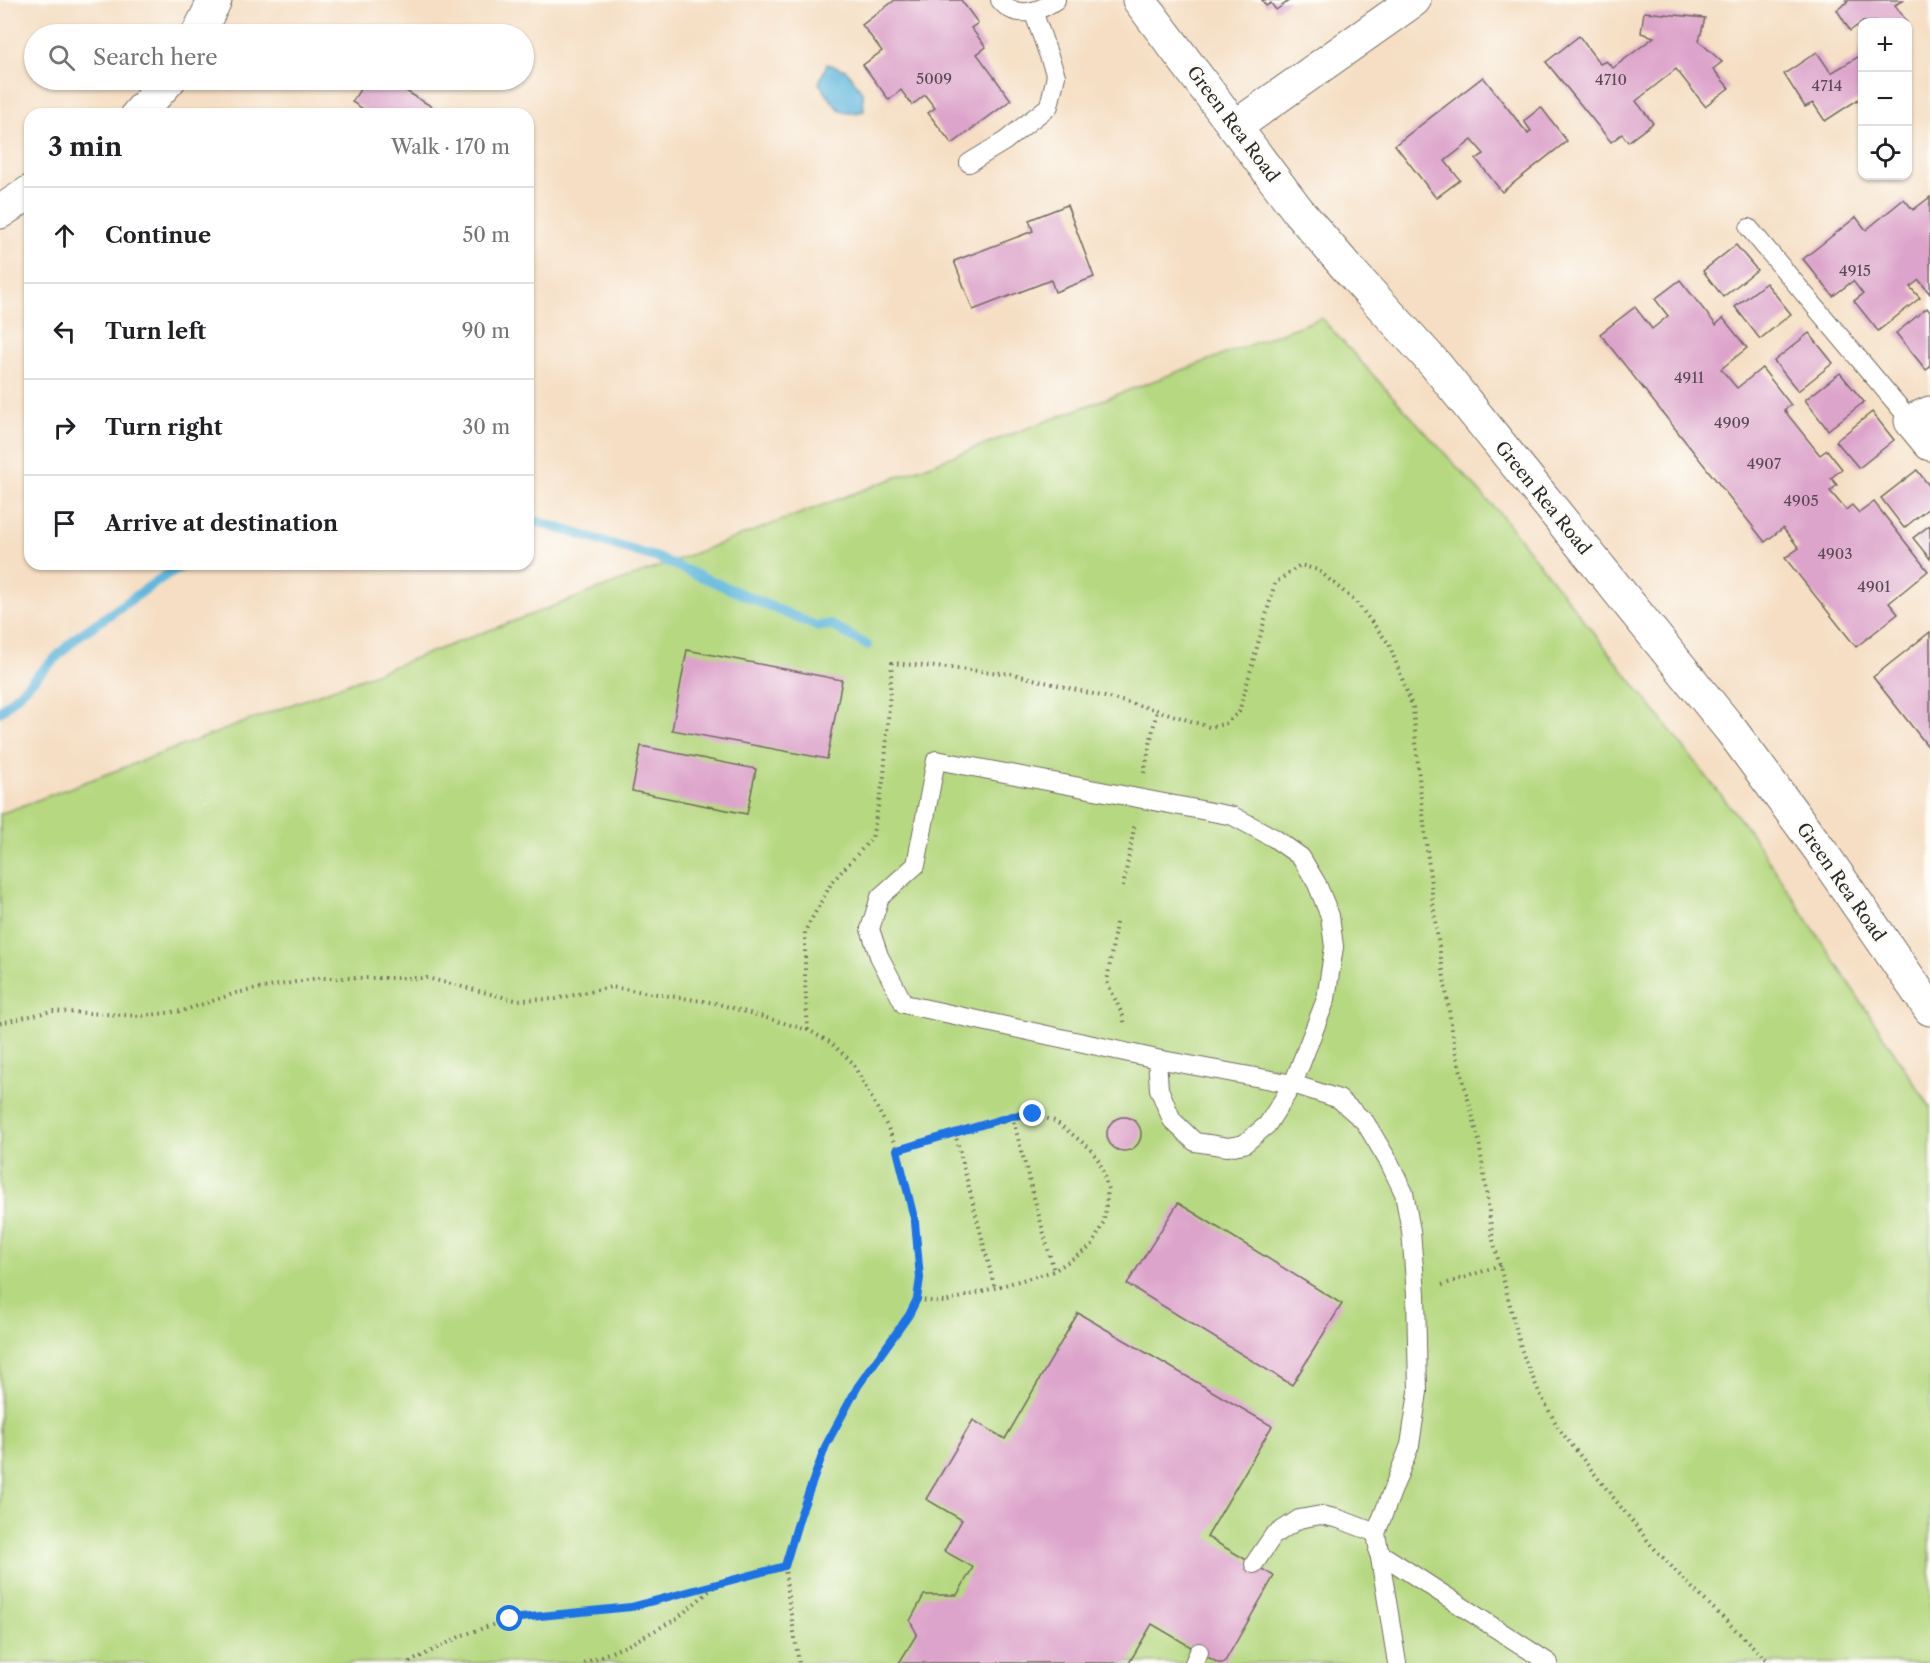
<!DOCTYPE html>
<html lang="en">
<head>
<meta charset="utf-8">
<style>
	:root { --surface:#fff; --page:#f2f2f2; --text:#202124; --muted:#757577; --line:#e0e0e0 }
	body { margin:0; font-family:"Libre Caslon Text",serif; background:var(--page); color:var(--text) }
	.controls { position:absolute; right:18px; top:18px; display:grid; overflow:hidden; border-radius:12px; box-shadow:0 2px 4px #0004 }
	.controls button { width:54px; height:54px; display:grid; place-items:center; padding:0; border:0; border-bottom:2px solid var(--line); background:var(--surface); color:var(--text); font:30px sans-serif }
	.stop { position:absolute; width:18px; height:18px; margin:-14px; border:4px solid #1a73e8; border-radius:50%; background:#fff }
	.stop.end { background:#1a73e8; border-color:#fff; box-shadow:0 2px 6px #0008 }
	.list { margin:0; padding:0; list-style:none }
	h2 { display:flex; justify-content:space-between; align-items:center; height:78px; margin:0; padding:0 24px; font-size:26px }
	h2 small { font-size:20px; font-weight:400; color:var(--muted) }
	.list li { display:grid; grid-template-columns:39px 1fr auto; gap:18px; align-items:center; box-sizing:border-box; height:96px; padding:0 24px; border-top:2px solid var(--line) }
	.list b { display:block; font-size:22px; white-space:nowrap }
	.list em { font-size:20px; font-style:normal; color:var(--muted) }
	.icon { flex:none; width:33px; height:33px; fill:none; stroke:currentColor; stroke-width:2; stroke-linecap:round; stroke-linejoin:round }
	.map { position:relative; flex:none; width:1930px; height:1663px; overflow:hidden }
	.search { position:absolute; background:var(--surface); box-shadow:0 2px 4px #0004; left:24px; top:24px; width:510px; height:66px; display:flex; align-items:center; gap:15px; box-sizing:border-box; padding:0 21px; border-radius:33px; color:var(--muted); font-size:22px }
	.panel { position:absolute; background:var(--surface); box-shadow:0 2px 4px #0004; left:24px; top:108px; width:510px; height:462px; border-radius:18px }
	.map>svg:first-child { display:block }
</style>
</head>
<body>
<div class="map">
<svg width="1930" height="1663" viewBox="0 0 1930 1663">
	<rect width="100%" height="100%" fill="#fdfcf7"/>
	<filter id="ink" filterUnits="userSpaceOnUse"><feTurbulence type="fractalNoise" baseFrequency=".0167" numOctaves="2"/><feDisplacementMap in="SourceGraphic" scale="12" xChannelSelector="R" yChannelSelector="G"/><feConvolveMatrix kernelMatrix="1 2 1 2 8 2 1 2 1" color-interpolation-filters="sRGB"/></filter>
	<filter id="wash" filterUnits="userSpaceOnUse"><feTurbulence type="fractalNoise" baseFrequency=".008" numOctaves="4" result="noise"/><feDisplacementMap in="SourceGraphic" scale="24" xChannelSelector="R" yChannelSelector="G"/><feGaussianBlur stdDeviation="1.35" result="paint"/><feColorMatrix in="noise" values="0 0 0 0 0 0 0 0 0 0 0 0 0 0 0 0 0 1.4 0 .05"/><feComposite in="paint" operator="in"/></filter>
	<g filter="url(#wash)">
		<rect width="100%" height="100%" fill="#f5dec3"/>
		<path fill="#b6d880" stroke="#708256" stroke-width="1.5" d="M1321 318 1502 516 1750 832 1930 1107V1663H0V814Z"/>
		<path fill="#60b8dd" stroke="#467284" stroke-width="1.5" d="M827 64 846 70 863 93 864 111C837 119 834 103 819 83Z"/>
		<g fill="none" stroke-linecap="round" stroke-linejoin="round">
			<g stroke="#60b8dd" stroke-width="10">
				<path d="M528 519 658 558 816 626 831 625 867 645"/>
				<path d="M0 712 77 637 169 573 187 564"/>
			</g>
		</g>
		<g id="blocks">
			<g fill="#dda4cb">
				<path d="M895 0H961L978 23 971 28 986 47 977 54 1011 100 952 144 928 113 935 108 925 95 912 105 901 90 889 100 863 65 882 51 862 25Z"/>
				<path d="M1262 0H1290L1276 10 1271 3 1266 6Z"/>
				<path d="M1846 0H1903L1895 5 1907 22H1862L1850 31 1837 10 1847 2Z"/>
				<path d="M1644 12 1705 18 1699 41 1722 62 1713 69 1729 88 1705 106 1676 69 1636 101 1653 123 1628 142 1622 134 1611 142 1546 62 1579 36 1600 64 1606 61 1613 68 1654 37 1641 33Z"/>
				<path d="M1862 42V97L1825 121 1813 103 1805 107 1784 74 1817 52 1831 73 1858 57Z"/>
				<path d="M1483 77 1528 134 1531 131 1524 121 1541 107 1567 141 1502 192 1476 159 1484 154 1472 140 1445 161 1460 180 1436 198 1395 145Z"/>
				<path d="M366 80H388L444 114H371L352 102Z"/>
				<path d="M1930 197V294L1919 280 1910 287 1920 298 1878 331 1854 301 1863 294 1853 281 1833 296 1803 259 1856 217 1866 230 1904 199 1913 210Z"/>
				<path d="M1067 205 1094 277 1055 292 1051 280 973 310 954 261 1033 231 1029 220Z"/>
				<path d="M1736 245 1757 270 1723 297 1703 271Z"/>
				<path d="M1680 280 1716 325 1723 318 1747 348 1721 369 1737 388 1762 368 1791 405 1784 410 1820 455 1827 450 1842 469 1831 478 1837 485 1830 491 1846 510 1852 505 1859 513 1874 502 1928 571 1889 603 1898 614 1856 647 1785 558 1799 548 1783 528 1765 542 1600 334 1635 307 1652 329 1668 316 1655 299Z"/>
				<path d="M1766 283 1791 314 1760 339 1735 307Z"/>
				<path d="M1927 308 1930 312V367L1926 370 1896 333Z"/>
				<path d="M1809 333 1833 363 1798 391 1774 361Z"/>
				<path d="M1840 373 1864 402 1828 430 1805 400Z"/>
				<path d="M1872 412 1894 440 1859 468 1836 441Z"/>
				<path d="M1917 470 1930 487V507L1904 528 1881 498Z"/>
				<path d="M1930 525V559L1913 538Z"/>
				<path d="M1930 632V749L1873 677Z"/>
				<path d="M687 650 842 680 827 759 672 730Z"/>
				<path d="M641 746 756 769 747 814 632 791Z"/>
				<circle cx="1124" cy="1134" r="17"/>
				<path d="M1178 1203 1342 1304 1292 1385 1127 1284Z"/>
				<path d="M1078 1313 1272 1426 1207 1537 1274 1576 1224 1663H1218L1152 1624 1129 1663H899L917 1634 910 1621 924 1595H957L973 1567 944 1551 962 1520 926 1499 973 1420 1005 1439Z"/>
			</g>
		</g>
	</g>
	<g filter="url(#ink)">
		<use href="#blocks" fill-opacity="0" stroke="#726a60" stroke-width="1.5"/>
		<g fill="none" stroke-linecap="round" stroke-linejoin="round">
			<g stroke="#726a60" stroke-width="20">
				<g id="lane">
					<path d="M1000 0C1015 20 1039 12 1056 0"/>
					<path d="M969 163 1005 141 1049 106 1056 76 1033 11"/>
					<path d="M1749 228 1911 421"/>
					<path d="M1157 1059 1159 1089 1172 1120 1195 1142 1228 1147 1244 1144 1267 1125 1293 1084 1326 999 1334 947 1330 916 1317 884 1301 857 1274 838 1233 816 936 760 916 865 880 897 870 929 879 956 904 1004 1157 1059 1293 1084 1339 1099 1365 1122 1389 1162 1404 1193 1411 1231 1416 1294 1418 1392 1410 1445 1376 1533 1397 1663"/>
					<path d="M1378 1552 1549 1663"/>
					<path d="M1254 1564 1273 1536 1299 1519 1321 1515 1339 1519 1376 1533"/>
					<path d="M1194 1663 1199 1652"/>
				</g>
			</g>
			<g stroke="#726a60" stroke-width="35">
				<g id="street">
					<path d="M1139 0 1299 212 1348 269 1435 364 1731 730 1820 850 1930 1009"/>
					<path d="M198 34 215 0"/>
					<path d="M138 114 169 80"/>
					<path d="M1235 127 1414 0"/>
					<path d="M0 212 30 192"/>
					<path d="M1930 413 1911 421 1930 444"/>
				</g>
			</g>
			<g stroke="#726a60" stroke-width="4" stroke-dasharray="1.5 4.5" stroke-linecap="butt">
				<path d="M1144 773 1157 710"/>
				<path d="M1123 887 1135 823"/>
				<path d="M1116 923 1107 982 1123 1016 1125 1026"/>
				<path d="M0 1023 52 1011 141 1016 182 1011 236 993 318 978H427L515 1000 556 999 611 987 715 1003 808 1030 830 1042 852 1062 888 1128 897 1150 915 1222 920 1278 917 1300 909 1315 858 1386 826 1445 799 1516 785 1566 631 1607 510 1619 463 1635 408 1663"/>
				<path d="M808 1030 805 983V931L832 882 872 838 884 776 892 663 1013 674 1157 710 1209 727 1225 724 1239 712 1275 583 1300 565 1318 570 1356 602 1389 644 1413 708 1420 788 1435 920 1455 1049 1479 1141 1493 1240 1523 1355 1539 1392 1559 1429 1651 1545 1686 1582 1770 1663"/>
				<path d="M1012 1116 1054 1271"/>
				<path d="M955 1133 995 1289"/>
				<path d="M897 1150 1012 1116 1033 1114 1055 1121 1091 1149 1100 1163 1108 1189 1104 1221 1092 1246 1054 1271 945 1302 917 1300"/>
				<path d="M1442 1285 1501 1265"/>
				<path d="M785 1566 787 1590 799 1663"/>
				<path d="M584 1663 628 1645 676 1619 714 1587"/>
			</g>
			<use href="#lane" stroke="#fff" stroke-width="18"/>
			<use href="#street" stroke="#fff" stroke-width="33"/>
		</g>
	</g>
	<g fill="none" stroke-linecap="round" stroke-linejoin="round" filter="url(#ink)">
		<path stroke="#1a73e8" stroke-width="8" d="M510 1619 631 1607 785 1566 800 1516 826 1445 858 1386 909 1315 917 1299 920 1278 915 1222 897 1150 1012 1116 1033 1114"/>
	</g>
	<g text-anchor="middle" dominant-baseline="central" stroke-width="4.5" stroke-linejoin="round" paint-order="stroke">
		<g font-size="15" fill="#584953">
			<text x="934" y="78">5009</text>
			<text x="1611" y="79">4710</text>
			<text x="1827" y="85">4714</text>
			<text x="1855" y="270">4915</text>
			<text x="1689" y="377">4911</text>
			<text x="1732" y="422">4909</text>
			<text x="1764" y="463">4907</text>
			<text x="1801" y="500">4905</text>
			<text x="1835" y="553">4903</text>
			<text x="1874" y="586">4901</text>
		</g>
		<g font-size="18" fill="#2b2b2b" stroke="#fdfcf7">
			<text transform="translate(1233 124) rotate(53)">Green Rea Road</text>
			<text transform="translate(1543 498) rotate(51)">Green Rea Road</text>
			<text transform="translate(1841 882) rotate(55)">Green Rea Road</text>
		</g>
	</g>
</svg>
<div class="controls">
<button>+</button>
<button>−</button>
<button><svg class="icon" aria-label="locate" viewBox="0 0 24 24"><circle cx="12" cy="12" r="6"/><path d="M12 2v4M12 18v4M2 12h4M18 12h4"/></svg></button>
</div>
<div class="stop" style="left:510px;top:1619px"></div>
<div class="stop end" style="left:1033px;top:1114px"></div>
<div class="search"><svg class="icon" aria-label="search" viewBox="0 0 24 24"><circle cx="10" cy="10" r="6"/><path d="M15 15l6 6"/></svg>Search here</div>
<section class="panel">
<h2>3 min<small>Walk · 170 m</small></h2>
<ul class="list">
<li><svg class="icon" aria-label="ahead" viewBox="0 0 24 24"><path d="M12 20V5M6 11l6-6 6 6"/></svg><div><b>Continue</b></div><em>50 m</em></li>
<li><svg class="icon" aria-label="left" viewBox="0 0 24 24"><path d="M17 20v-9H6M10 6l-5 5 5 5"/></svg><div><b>Turn left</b></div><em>90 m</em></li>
<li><svg class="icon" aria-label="right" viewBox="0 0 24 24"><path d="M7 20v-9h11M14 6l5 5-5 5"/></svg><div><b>Turn right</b></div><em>30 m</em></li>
<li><svg class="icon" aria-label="arrive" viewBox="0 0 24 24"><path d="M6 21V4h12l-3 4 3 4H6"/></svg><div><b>Arrive at destination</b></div></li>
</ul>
</section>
</div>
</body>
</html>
